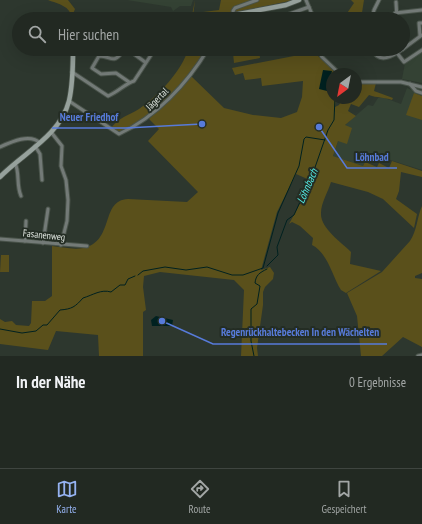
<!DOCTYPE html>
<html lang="de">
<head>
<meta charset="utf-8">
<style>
	:root { --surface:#222922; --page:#2a312a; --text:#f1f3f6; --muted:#a2a6a5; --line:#3f4540; --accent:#95b2f1 }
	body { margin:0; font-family:"PT Sans Narrow",sans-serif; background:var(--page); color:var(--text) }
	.compass { position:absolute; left:326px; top:68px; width:36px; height:36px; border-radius:50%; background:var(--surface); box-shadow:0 4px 16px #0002; rotate:212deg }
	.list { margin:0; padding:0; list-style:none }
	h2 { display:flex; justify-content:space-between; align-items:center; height:52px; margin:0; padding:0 16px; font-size:17px }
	h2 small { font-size:13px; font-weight:400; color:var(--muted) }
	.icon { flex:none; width:22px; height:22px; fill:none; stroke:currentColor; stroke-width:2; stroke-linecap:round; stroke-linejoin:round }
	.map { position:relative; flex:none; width:422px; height:356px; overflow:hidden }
	.search { position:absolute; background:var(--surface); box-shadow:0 4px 16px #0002; left:12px; right:12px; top:12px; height:44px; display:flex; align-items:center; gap:10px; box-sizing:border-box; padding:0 14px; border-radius:22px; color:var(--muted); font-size:15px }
	.sheet { height:112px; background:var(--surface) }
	nav { display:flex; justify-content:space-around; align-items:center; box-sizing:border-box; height:56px; border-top:1px solid var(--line); background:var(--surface); font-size:11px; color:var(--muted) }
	nav a { display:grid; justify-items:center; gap:2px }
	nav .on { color:var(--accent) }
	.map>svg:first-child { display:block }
</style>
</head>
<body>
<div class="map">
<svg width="422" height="356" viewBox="0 0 422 356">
	<rect width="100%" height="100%" fill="#2d372e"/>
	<g fill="#344234">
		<path d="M127 0H193L191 6H180L173 11 171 7Z"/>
		<path d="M422 51V83L402 79 405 63Z"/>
		<path d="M407 88 422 94V170L368 153 363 166 333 156 343 127 368 105 373 106 378 98 382 97 401 104Z"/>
	</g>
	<g fill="#5a501b">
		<path d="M48 0H68L75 9 73 14V19H71C72 6 58 4 48 0Z"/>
		<path d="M195 0 193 17 203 12 219 10 221 0H294L204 19H187V15H192Z"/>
		<path d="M351 0H364L361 19H343L354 3Z"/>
		<path d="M188 49H207C197 67 163 108 146 119 137 124 127 128 118 133L111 128C120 117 127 116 139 109 157 97 183 70 188 49Z"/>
		<path d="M259 49 260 58 234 63 233 53Z"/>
		<path d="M301 49H316L318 56 340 74H332V98H336L335 107 339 105 343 98H356V84L376 83 374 91 393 98 392 100C384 97 377 98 369 95L359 107 351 104 348 111 356 116 345 125 352 128 347 144 338 141 333 156 363 166 365 162 377 167 379 163 389 168 392 161 422 171V177L401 172 399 191 396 199 417 214 414 228 383 199 368 192 331 182C328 192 321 203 321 213 320 228 341 242 351 252L350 264 381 271 346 293 341 290C332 276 328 253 312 245L313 238 300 226 292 222 289 224 312 181 296 174 277 212 261 270 270 267 274 273 273 279 265 287 263 292V305L257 348 258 356H241L244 290 234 280 160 272 144 276 143 287 146 310 143 312V356H99L98 335 56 331 48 350 0 344V319L5 322 12 321 16 325 29 326 31 323 32 301H45L52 296V246C61 247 74 250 83 248 115 242 100 200 128 199L187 202 198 192 148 141 159 129 149 119 182 87 191 76 224 108 253 115 281 118 297 112 302 97 303 81 262 86 261 78 245 80 243 73 235 75 232 68 299 55Z"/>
		<path d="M414 93 422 96V120L406 115Z"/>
		<path d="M422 206V273L415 276V278L422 279V347L403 337 382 356H361L357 316 347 293 382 272 410 241C417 231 417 217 422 206Z"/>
		<path d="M1 255H9V272H0Z"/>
	</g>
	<g fill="#002120">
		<path d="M323 70 332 71 327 91 319 89Z"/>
		<path d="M156 316 173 320 172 326H152L151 320Z"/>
	</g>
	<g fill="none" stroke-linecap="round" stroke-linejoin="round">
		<g stroke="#002120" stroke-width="1">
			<path d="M267 266 278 255 277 247 287 220 294 215 312 176 328 130 334 120 335 98"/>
			<path d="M138 275 143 271 165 267 186 270 207 267 232 275H243L263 268 278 213 299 166 304 139 306 137 325 140"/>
			<path d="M0 329 22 333 36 331 43 325H47L60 310C72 309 75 307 83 298 93 295 101 289 111 292L120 285H125L128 279 135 276"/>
			<path d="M254 356 251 341V309L257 304 260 286 255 283C256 275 259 273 267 269"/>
		</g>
		<g stroke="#49534a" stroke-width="5">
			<g id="street">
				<path d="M306 0 314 19"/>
				<path d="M396 2 397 19"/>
				<path d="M395 13 422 10"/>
				<path d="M234 15 233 11 235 8 257 0"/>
				<path d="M372 16 397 18"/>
				<path d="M275 19 309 7"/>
				<path d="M372 19 374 10 379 0"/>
				<path d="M420 36 419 23H422"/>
				<path d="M125 49C112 66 113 56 99 56L92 68 101 74 116 73 129 82"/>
				<path d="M127 49 145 62"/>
				<path d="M318 49 322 57 340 74"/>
				<path d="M372 49C379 65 393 56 403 49"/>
				<path d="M403 49 422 35"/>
				<path d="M397 53 404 62 422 50"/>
				<path d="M72 72 108 96C118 92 126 83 134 81L155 49"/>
				<path d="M356 82H401L422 87"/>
				<path d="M410 84 416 91 422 93"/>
				<path d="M69 101 119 134C156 117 187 84 208 49"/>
				<path d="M51 132 62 146 61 166 66 180 68 200 67 221 61 245"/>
				<path d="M35 146 40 154 42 180"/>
				<path d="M0 147C11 142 30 133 40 143"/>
				<path d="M15 163C20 173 16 185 21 196"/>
				<path d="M0 239 87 246"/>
				<path d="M25 241 26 221"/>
				<path d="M43 243 48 209"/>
				<path d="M418 356 422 355"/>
			</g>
		</g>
		<g stroke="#49534a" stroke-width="6">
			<g id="secondary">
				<path d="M212 19 286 5 299 0"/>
				<path d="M0 177C23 153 60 136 69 101 73 84 73 66 73 49"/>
			</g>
		</g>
		<use href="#street" stroke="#737a77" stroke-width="3"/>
		<use href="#secondary" stroke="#96a19c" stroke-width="4.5"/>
	</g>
	<g text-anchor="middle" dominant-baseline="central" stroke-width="4" stroke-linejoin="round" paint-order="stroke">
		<g font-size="10" fill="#dee4de" stroke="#242d24">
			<text transform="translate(157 99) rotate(-45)">Jägertal</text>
			<text transform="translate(44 235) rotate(6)">Fasanenweg</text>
		</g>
		<g font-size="11" font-style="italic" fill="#54efea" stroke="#242d24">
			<text transform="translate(307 186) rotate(-67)">Löhnbach</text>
		</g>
	</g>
	<path fill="none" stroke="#577bda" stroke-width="1.5" d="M202 124L126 128H52M319 127L347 168H397M162 321L213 344H387"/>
	<g fill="#577bda" stroke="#242d24" stroke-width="1.5">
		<circle cx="202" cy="124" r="4"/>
		<circle cx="319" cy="127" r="4"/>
		<circle cx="162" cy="321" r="4"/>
	</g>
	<g font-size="11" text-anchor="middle" font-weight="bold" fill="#577bda" stroke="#242d24" stroke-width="4" stroke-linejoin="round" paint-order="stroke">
		<text x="89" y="121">Neuer Friedhof</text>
		<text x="372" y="161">Löhnbad</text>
		<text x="300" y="336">Regenrückhaltebecken In den Wächelten</text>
	</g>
</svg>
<svg class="compass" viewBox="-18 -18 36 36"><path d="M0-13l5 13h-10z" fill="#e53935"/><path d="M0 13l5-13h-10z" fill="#a2a6a5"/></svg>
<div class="search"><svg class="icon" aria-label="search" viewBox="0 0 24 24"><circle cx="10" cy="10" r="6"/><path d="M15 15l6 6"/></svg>Hier suchen</div>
</div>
<section class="sheet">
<h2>In der Nähe<small>0 Ergebnisse</small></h2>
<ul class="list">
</ul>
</section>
<nav>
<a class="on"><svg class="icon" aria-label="map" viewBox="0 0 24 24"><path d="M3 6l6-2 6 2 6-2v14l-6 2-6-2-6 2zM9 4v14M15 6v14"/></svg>Karte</a>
<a><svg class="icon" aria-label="directions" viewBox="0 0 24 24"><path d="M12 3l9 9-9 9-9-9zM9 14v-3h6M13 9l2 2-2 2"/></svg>Route</a>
<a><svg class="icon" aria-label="saved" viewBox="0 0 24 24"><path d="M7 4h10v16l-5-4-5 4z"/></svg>Gespeichert</a>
</nav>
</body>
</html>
